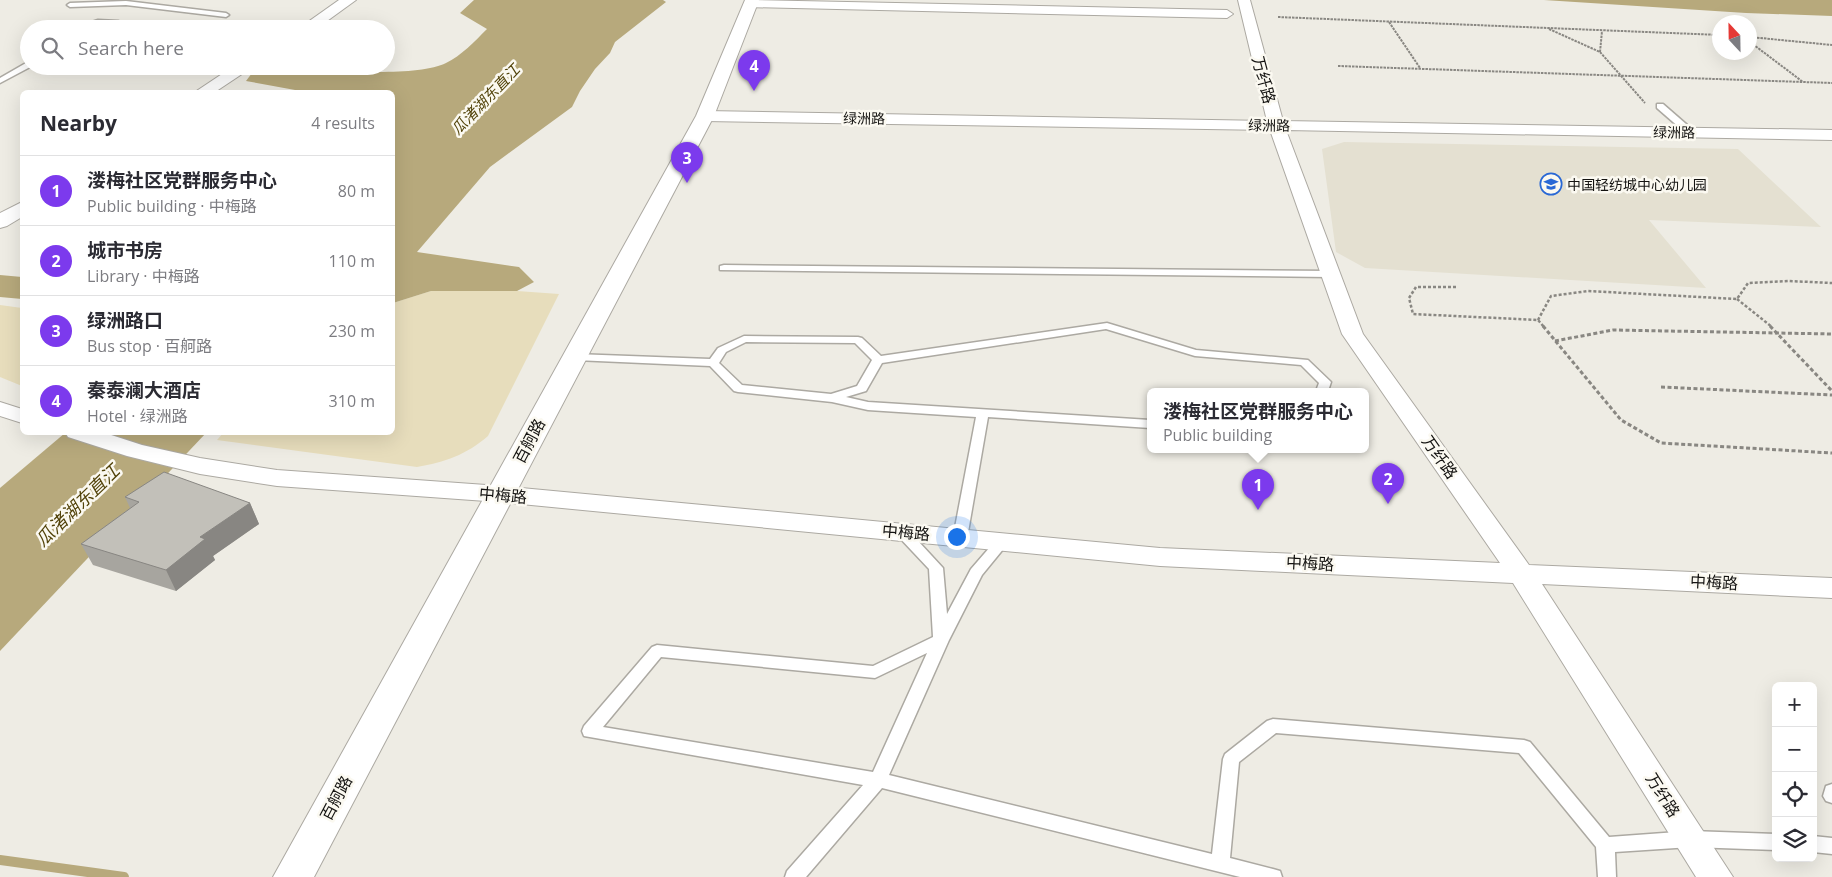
<!DOCTYPE html>
<html lang="en">
<head>
<meta charset="utf-8">
<style>
	:root { --surface:#fff; --page:#f7f7f7; --text:#2b2b33; --muted:#7c7c81; --line:#e1e1e2; --accent:#7c3aed }
	body { margin:0; font-family:"Open Sans","Noto Sans SC",sans-serif; background:var(--page); color:var(--text) }
	.controls { position:absolute; right:15px; bottom:15px; display:grid; overflow:hidden; border-radius:8px; box-shadow:0 5px 20px #0002 }
	.controls button { width:45px; height:45px; display:grid; place-items:center; padding:0; border:0; border-bottom:1px solid var(--line); background:var(--surface); color:var(--text); font:25px sans-serif }
	.compass { position:absolute; left:1712px; top:15px; width:45px; height:45px; border-radius:50%; background:var(--surface); box-shadow:0 5px 20px #0002; rotate:338deg }
	.you { position:absolute; left:956px; top:536px; width:18px; height:18px; margin:-12px; border:4px solid #fff; border-radius:50%; background:#1a73e8; box-shadow:0 0 0 8px #1a73e833 }
	.badge { display:grid; place-items:center; width:32px; height:32px; border-radius:50%; background:var(--accent); color:#fff; font-size:16px; font-weight:700 }
	.pin { position:absolute; translate:-50% -41px; filter:drop-shadow(0 1px 2px #0008) }
	.pin::after { content:''; position:absolute; top:26px; width:18px; height:15px; background:inherit; clip-path:polygon(0 0,100% 0,50% 100%) }
	.popup { position:absolute; left:1147px; top:388px; width:222px; height:65px; box-sizing:border-box; display:grid; place-content:center; border-radius:8px; background:var(--surface); filter:drop-shadow(0 1px 4px #0005); font-size:16px; white-space:nowrap; color:var(--muted) }
	.popup b { font-size:19px; color:var(--text) }
	.popup::after { content:''; position:absolute; left:50%; top:100%; margin-left:-10px; border:10px solid transparent; border-top-color:var(--surface) }
	.list { margin:0; padding:0; list-style:none }
	h2 { display:flex; justify-content:space-between; align-items:center; height:65px; margin:0; padding:0 20px; font-size:21px }
	h2 small { font-size:16px; font-weight:400; color:var(--muted) }
	.list li { display:grid; grid-template-columns:32px 1fr auto; gap:15px; align-items:center; box-sizing:border-box; height:70px; padding:0 20px; border-top:1px solid var(--line) }
	.list b { display:block; font-size:19px; white-space:nowrap }
	.list p { margin:0; font-size:16px; white-space:nowrap; color:var(--muted) }
	.list em { font-size:16px; font-style:normal; color:var(--muted) }
	.icon { flex:none; width:28px; height:28px; fill:none; stroke:currentColor; stroke-width:2; stroke-linecap:round; stroke-linejoin:round }
	.map { position:relative; flex:none; width:1832px; height:877px; overflow:hidden }
	.search { position:absolute; background:var(--surface); box-shadow:0 5px 20px #0002; left:20px; top:20px; width:375px; height:55px; display:flex; align-items:center; gap:12px; box-sizing:border-box; padding:0 18px; border-radius:28px; color:var(--muted); font-size:19px }
	.panel { position:absolute; background:var(--surface); box-shadow:0 5px 20px #0002; left:20px; top:90px; width:375px; height:345px; border-radius:8px }
	.map>svg:first-child { display:block }
</style>
</head>
<body>
<div class="map">
<svg width="1832" height="877" viewBox="0 0 1832 877">
	<rect width="100%" height="100%" fill="#eeece4"/>
	<path fill="#e4e0d1" d="M1344 142 1738 149 1821 227 1649 220 1706 288 1365 268 1336 252 1322 149Z"/>
	<g fill="#e7ddbc">
		<path d="M431 291H517L559 294 488 436C466 455 445 462 417 467L217 440 224 432H392L393 303Z"/>
		<path d="M0 305 22 308V386L0 377Z"/>
	</g>
	<g fill="#b7a97c">
		<path d="M474 0H663L666 2 615 42 610 53 595 69 580 91 572 107 490 167 417 252 519 267 534 282 517 291H431L393 303 392 92H306L246 81 252 73 273 67C312 69 415 79 446 63 461 56 475 41 487 29L460 13Z"/>
		<path d="M1544 0H1832V16L1746 13Z"/>
		<path d="M65 433H206L0 651V488Z"/>
	</g>
	<g fill="none" stroke-linecap="round" stroke-linejoin="round">
		<path stroke="#b7a97c" stroke-width="10" d="M0 860 124 877"/>
		<path fill="#b7a97c" fill-rule="evenodd" d="M0 275 22 277V299L0 297Z"/>
		<g stroke="#aca9a2" stroke-width="3">
			<g id="service">
				<path d="M126 1 226 13 229 15 226 17 126 5 70 7 67 5 70 3Z"/>
				<path d="M98 20 118 21 127 24 126 29H119L120 25 98 24 70 29Z"/>
				<path d="M26 63H29V66H32L0 83V78Z"/>
				<path d="M1657 104H1663L1694 131V135H1688L1657 108Z"/>
				<path d="M724 265 1330 271 1335 274 1330 277 720 270V266Z"/>
				<path d="M1107 323 1196 350 1308 360 1331 382 1328 391H1316L1319 383 1301 365 1195 356 1106 329 882 363 866 391 846 397 868 402 1150 420V428L988 417 967 538 965 541H955L953 538 976 417 868 410 832 402 738 392 734 391 710 366 575 360 569 357 575 354 710 359 718 348 744 336 858 337 862 338 881 356ZM746 342 855 343 872 360 857 386 831 394 742 385 719 363 726 352Z"/>
				<path d="M902 527 907 529 943 568 947 614 971 569 997 539H1007L1009 542 982 575 949 640 889 775 1212 854 1223 759 1225 754 1267 721 1273 719 1524 740 1530 742 1609 837 1691 831 1776 834V850L1691 847 1615 852 1616 877H1598L1596 847 1519 753 1276 733 1239 762 1230 858 1273 869 1280 871 1282 877H1240L882 788 806 877H785L787 871 863 785 584 736 582 731 584 726 652 647 657 645 873 666 933 637 929 569 897 535 895 532 897 529ZM927 653 873 772 603 727 661 657 875 678Z"/>
				<path d="M1832 784V803L1826 801 1823 796 1826 786Z"/>
				<path d="M1813 836 1832 838V854L1813 852Z"/>
			</g>
		</g>
		<g stroke="#aca9a2" stroke-width="2">
			<g id="minor">
				<path d="M750 0 1227 10 1233 14 1227 18 746 7 744 4 746 1Z"/>
				<path d="M1238 0H1250L1283 121 1832 130V140L1286 130 1363 334 1529 565 1832 578V598L1542 584 1733 877H1696L1513 583 1160 566 500 502 277 486 200 474 127 456 68 437 65 432H102L142 445 200 458 277 470 500 486 1160 548 1500 563 1342 334 1270 130 705 121 697 116 705 111 1267 121Z"/>
				<path d="M0 402 22 409V423L0 416Z"/>
			</g>
		</g>
		<g stroke="#aca9a2" stroke-width="2">
			<g id="tertiary">
				<path d="M339 0H356L316 29H298Z"/>
				<path d="M745 0H759L714 116 314 877H273L696 116Z"/>
				<path d="M234 66H254L215 92H195Z"/>
				<path d="M22 202V217L7 226 0 228V213Z"/>
			</g>
		</g>
		<g stroke="#898782" stroke-width="2" stroke-dasharray="2.5 1" stroke-linecap="butt">
			<path d="M1278 17 1720 35"/>
			<path d="M1389 22 1420 68"/>
			<path d="M1549 29 1600 52 1645 103"/>
			<path d="M1750 37 1832 45"/>
			<path d="M1750 42 1803 82"/>
			<path d="M1600 52 1602 31"/>
			<path d="M1338 66 1832 83"/>
		</g>
		<g stroke="#898782" stroke-width="2.5" stroke-dasharray="3 2" stroke-linecap="butt">
			<path d="M1456 287H1416L1409 298 1413 314 1538 320 1544 327"/>
			<path d="M1737 299 1772 327"/>
			<path d="M1538 320 1551 296 1588 291 1737 299 1748 283 1789 281 1832 283"/>
		</g>
		<g stroke="#898782" stroke-width="3" stroke-dasharray="4 2.5" stroke-linecap="butt">
			<path d="M1543 326 1621 420 1661 443 1832 453"/>
			<path d="M1770 326 1832 391"/>
			<path d="M1555 341 1613 330 1832 334"/>
			<path d="M1661 387 1832 395"/>
		</g>
		<use href="#service" fill="#fff" fill-rule="evenodd"/>
		<use href="#minor" fill="#fff" fill-rule="evenodd"/>
		<use href="#tertiary" fill="#fff" fill-rule="evenodd"/>
	</g>
	<path fill="#a7a59f" d="M125 497 250 503 259 524 213 556 215 560 176 591 93 565 81 544 130 508Z"/>
	<path fill="#888682" d="M250 503 259 524 213 556 215 560 176 591 166 570 200 537Z"/>
	<path fill="#c2c0b9" stroke="#888682" d="M164 472 250 503 200 537 205 539 166 570 81 544 139 502 125 497Z"/>
	<defs>
		<g id="school-ring" transform="scale(1.125)"><circle r="9.5" fill="#fbf9f1" stroke="#2968d5" stroke-width="1.5"/><path d="M0-5L7-2L0 1L-7-2ZM-4 1L0 2.5L4 1V4Q0 6-4 4Z" fill="#2968d5"/></g>
	</defs>
	<g fill-rule="evenodd">
		<use href="#school-ring" x="1551" y="184"/>
	</g>
	<g text-anchor="middle" dominant-baseline="central" stroke-width="5" stroke-linejoin="round" paint-order="stroke">
		<g font-size="14" fill="#141311" stroke="#fbf9f1">
			<text transform="translate(864 118) rotate(1)">绿洲路</text>
			<text transform="translate(1269 125) rotate(1)">绿洲路</text>
			<text transform="translate(1674 132) rotate(1)">绿洲路</text>
		</g>
		<g font-size="14" fill="#141311" stroke="#fbf9f1" text-anchor="start">
			<text x="1567" y="184">中国轻纺城中心幼儿园</text>
		</g>
		<g font-size="15" font-style="italic" fill="#52430a" stroke="#fbf9f1">
			<text transform="translate(485 99) rotate(-46)">瓜渚湖东直江</text>
		</g>
		<g font-size="16" fill="#141311" stroke="#fbf9f1">
			<text transform="translate(1264 80) rotate(75)">万纤路</text>
			<text transform="translate(529 441) rotate(-62)">百舸路</text>
			<text transform="translate(1440 457) rotate(55)">万纤路</text>
			<text transform="translate(503 495) rotate(5)">中梅路</text>
			<text transform="translate(906 532) rotate(5)">中梅路</text>
			<text transform="translate(1310 563) rotate(3)">中梅路</text>
			<text transform="translate(1714 582) rotate(3)">中梅路</text>
			<text transform="translate(1663 795) rotate(58)">万纤路</text>
			<text transform="translate(336 798) rotate(-62)">百舸路</text>
		</g>
		<g font-size="18" font-style="italic" fill="#52430a" stroke="#fbf9f1">
			<text transform="translate(77 505) rotate(-44)">瓜渚湖东直江</text>
		</g>
	</g>
</svg>
<div class="controls">
<button>+</button>
<button>−</button>
<button><svg class="icon" aria-label="locate" viewBox="0 0 24 24"><circle cx="12" cy="12" r="6"/><path d="M12 2v4M12 18v4M2 12h4M18 12h4"/></svg></button>
<button><svg class="icon" aria-label="layers" viewBox="0 0 24 24"><path d="M12 4l9 5-9 5-9-5zM3 14l9 5 9-5"/></svg></button>
</div>
<svg class="compass" viewBox="-18 -18 36 36"><path d="M0-13l5 13h-10z" fill="#e53935"/><path d="M0 13l5-13h-10z" fill="#7c7c81"/></svg>
<div class="you"></div>
<div class="pin badge" style="left:1258px;top:510px">1</div>
<div class="popup"><b>溇梅社区党群服务中心</b>Public building</div>
<div class="pin badge" style="left:1388px;top:504px">2</div>
<div class="pin badge" style="left:687px;top:183px">3</div>
<div class="pin badge" style="left:754px;top:91px">4</div>
<div class="search"><svg class="icon" aria-label="search" viewBox="0 0 24 24"><circle cx="10" cy="10" r="6"/><path d="M15 15l6 6"/></svg>Search here</div>
<section class="panel">
<h2>Nearby<small>4 results</small></h2>
<ul class="list">
<li><span class="badge">1</span><div><b>溇梅社区党群服务中心</b><p>Public building · 中梅路</p></div><em>80 m</em></li>
<li><span class="badge">2</span><div><b>城市书房</b><p>Library · 中梅路</p></div><em>110 m</em></li>
<li><span class="badge">3</span><div><b>绿洲路口</b><p>Bus stop · 百舸路</p></div><em>230 m</em></li>
<li><span class="badge">4</span><div><b>秦泰澜大酒店</b><p>Hotel · 绿洲路</p></div><em>310 m</em></li>
</ul>
</section>
</div>
</body>
</html>
